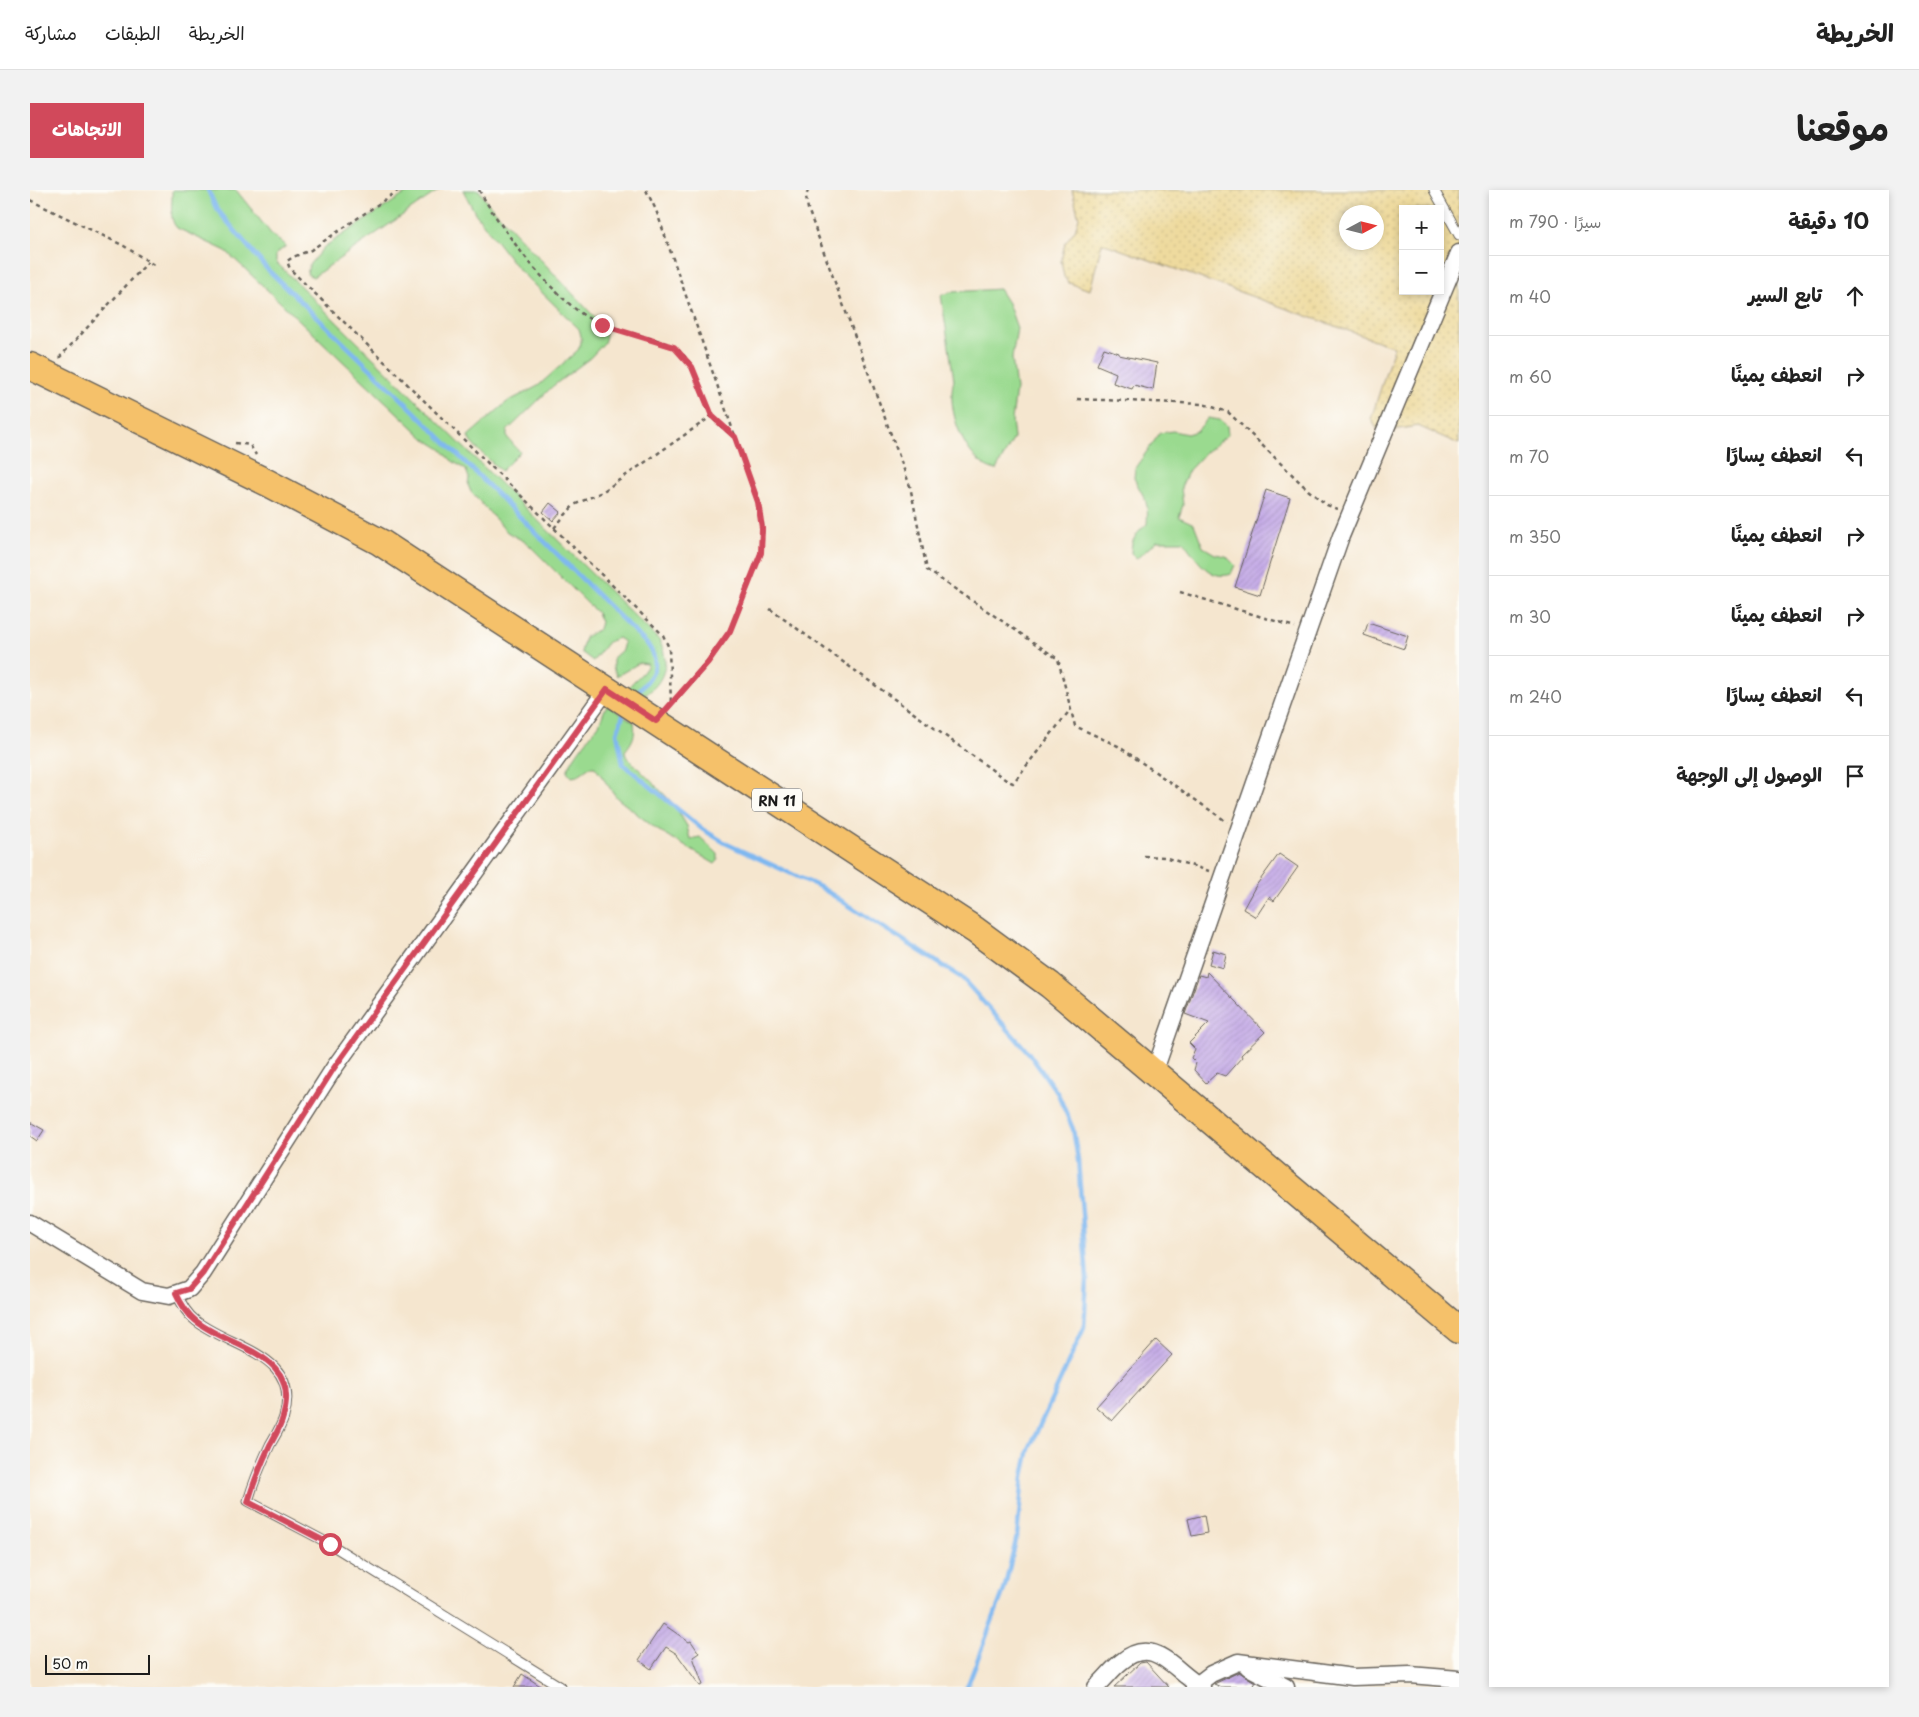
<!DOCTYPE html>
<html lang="ar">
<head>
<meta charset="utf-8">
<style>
	:root { --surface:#fff; --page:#f2f2f2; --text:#222; --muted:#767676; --line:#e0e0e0; --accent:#d1495b }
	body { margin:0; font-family:"Playpen Sans","Playpen Sans Arabic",sans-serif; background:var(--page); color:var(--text); direction:rtl }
	.controls { position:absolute; right:15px; top:15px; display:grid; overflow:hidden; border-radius:0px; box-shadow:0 2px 8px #0003 }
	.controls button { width:45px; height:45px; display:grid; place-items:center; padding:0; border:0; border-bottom:1px solid var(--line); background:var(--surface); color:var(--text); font:25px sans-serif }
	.compass { position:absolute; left:1309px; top:15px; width:45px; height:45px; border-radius:50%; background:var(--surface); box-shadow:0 2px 8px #0003; rotate:83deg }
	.scale { position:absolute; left:15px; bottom:12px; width:105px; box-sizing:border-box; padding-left:5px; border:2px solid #1c1c1c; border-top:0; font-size:14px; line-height:18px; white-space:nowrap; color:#1c1c1c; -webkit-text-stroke:4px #fdfcf7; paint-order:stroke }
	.stop { position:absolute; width:15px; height:15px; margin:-11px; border:4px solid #d1495b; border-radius:50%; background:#fff }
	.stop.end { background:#d1495b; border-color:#fff; box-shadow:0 1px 5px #0008 }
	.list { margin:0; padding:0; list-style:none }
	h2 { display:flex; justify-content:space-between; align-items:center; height:65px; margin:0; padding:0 20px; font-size:21px }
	h2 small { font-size:16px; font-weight:400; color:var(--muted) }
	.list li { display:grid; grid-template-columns:32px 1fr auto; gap:15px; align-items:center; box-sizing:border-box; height:80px; padding:0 20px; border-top:1px solid var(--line) }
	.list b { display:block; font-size:19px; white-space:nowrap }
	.list em { font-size:16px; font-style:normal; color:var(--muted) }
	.icon { flex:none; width:28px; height:28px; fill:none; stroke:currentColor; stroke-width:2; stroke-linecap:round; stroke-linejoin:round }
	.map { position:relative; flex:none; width:1429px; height:1497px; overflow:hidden; direction:ltr; border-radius:0px }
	header { display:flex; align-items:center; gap:30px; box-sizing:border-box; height:70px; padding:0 25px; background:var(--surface); border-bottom:1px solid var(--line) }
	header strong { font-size:24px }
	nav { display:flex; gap:28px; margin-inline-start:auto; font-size:18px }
	.intro { display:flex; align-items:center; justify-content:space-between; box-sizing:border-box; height:120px; padding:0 30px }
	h1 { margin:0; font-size:35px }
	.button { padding:12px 22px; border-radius:0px; background:var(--accent); color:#fff; font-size:18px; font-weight:700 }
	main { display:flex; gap:30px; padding:0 30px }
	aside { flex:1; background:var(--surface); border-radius:0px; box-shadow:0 2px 8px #0003 }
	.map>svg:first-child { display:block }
</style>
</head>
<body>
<header>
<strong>الخريطة</strong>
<nav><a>الخريطة</a><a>الطبقات</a><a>مشاركة</a></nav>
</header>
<div class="intro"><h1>موقعنا</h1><a class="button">الاتجاهات</a></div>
<main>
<aside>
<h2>10 دقيقة<small>سيرًا · 790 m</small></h2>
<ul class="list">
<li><svg class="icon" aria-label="ahead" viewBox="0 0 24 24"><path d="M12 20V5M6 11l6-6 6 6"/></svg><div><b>تابع السير</b></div><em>40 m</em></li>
<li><svg class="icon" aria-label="right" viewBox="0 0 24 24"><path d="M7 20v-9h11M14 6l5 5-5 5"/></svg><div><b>انعطف يمينًا</b></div><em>60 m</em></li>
<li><svg class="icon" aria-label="left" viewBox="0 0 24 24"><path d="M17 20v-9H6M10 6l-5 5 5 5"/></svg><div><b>انعطف يسارًا</b></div><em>70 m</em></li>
<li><svg class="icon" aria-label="right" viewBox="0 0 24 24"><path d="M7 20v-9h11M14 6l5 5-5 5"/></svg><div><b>انعطف يمينًا</b></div><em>350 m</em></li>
<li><svg class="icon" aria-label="right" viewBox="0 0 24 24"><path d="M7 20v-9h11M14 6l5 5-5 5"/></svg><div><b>انعطف يمينًا</b></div><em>30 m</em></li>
<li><svg class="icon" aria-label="left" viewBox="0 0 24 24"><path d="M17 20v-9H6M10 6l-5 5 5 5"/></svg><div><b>انعطف يسارًا</b></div><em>240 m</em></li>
<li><svg class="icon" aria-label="arrive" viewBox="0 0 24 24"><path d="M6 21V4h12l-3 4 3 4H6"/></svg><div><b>الوصول إلى الوجهة</b></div></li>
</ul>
</aside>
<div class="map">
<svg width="1429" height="1497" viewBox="0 0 1429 1497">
	<defs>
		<pattern id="sand-dots" width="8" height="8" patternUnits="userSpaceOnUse" patternTransform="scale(1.25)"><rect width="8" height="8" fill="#eeda9e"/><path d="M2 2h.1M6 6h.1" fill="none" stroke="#ccba88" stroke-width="1.8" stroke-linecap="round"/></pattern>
		<pattern id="building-hatch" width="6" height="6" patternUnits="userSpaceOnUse" patternTransform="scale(1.25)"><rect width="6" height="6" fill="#c2a7e6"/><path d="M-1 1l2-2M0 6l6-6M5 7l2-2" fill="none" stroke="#a68fc5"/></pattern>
	</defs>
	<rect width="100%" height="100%" fill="#fdfcf7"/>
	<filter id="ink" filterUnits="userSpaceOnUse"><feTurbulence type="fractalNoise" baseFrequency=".02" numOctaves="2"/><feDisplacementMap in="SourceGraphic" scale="10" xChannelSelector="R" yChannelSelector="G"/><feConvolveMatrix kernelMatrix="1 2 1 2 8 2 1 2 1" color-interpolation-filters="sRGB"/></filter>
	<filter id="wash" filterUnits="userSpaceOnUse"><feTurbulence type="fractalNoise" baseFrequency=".0096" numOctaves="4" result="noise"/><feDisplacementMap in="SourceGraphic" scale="20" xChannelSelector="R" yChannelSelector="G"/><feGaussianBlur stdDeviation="1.12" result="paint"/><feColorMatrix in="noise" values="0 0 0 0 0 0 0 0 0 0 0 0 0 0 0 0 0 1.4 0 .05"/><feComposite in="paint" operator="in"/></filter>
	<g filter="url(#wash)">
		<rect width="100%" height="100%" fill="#f5e6cf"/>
		<g fill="#9ada8f" stroke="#5b7b56">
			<path d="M142 0H206L243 46 256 56 246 64V72L629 450C642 475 633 495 609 509L597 502C601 489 613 487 618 474L609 473 587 486 583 477V468L592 460 594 452 588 448 578 452 563 471 551 462 555 447 569 439 571 432 567 423 497 353 477 342 441 302 438 295 439 288 436 280 421 270 411 259 395 249 196 61 147 38C138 29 143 13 142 0Z"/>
			<path d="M381 0H409L283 87 277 84 279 75 294 57Z"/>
			<path d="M433 0H449L456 11 572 135 576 146 574 153 560 168 523 196 477 241V247L490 262 471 281 441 253 438 246 477 212 508 196 548 160C552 152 552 148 549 139L488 79 445 23Z"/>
			<path d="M969 99 978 113 987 138 982 168 986 199 982 230 984 248 966 280C935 274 915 218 924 190L911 105 922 102Z"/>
			<path d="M1178 228 1190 230 1197 236 1198 245 1176 262 1159 280 1151 297 1153 315 1149 327 1164 334 1173 357 1185 364 1196 366 1205 375 1201 384C1178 392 1165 366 1153 351H1127L1106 369 1101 363C1101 349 1107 343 1117 334 1119 309 1114 309 1104 288L1105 278 1130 243 1143 241 1157 244 1167 241Z"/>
			<path d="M577 515 604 532C606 545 603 551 595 561L596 566 643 613 657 636 660 649 670 647 688 664V671L685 674 626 639 587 608 565 577H560L547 586 542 587 537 581C544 565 557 550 568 536 571 532 573 522 577 515Z"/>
		</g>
		<path fill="url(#sand-dots)" stroke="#857b5d" fill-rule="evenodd" d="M1042 0H1429V254L1388 236 1349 242 1341 229 1364 157 1072 53 1060 100 1039 93 1034 87 1031 71 1035 53 1045 40 1049 28ZM1373 19H1410V101H1373ZM1316 22H1346V52H1316Z"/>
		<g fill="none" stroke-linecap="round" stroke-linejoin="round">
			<g stroke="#7fb8f0" stroke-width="4.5">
				<path d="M178 0 186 18 236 78 383 220 618 455C634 478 620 488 604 506"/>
				<path d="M593 525 587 543 593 574 672 639 697 654 790 697 932 788 998 862 1028 904 1043 939 1048 970 1057 1089 1054 1138 999 1259 993 1286 987 1346 974 1400 937 1497"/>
			</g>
		</g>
		<g id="blocks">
			<g fill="url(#building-hatch)">
				<path d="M1074 158 1089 163V165L1127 173 1123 200 1104 195 1102 199 1083 193 1086 183 1067 175Z"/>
				<path d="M1236 300 1260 308 1230 405 1205 397Z"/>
				<path d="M520 313 531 322 523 331 513 322Z"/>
				<path d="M1338 433 1378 446 1374 459 1334 445Z"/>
				<path d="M1249 664 1268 677 1244 711 1239 707 1226 727 1213 719 1225 697Z"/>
				<path d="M1183 760 1196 764 1193 778 1179 774Z"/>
				<path d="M1177 782 1235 842 1211 865 1212 867 1195 886 1187 883 1176 893 1164 880 1166 873 1161 868 1165 859 1159 853 1179 833 1155 824 1169 785 1176 787Z"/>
				<path d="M0 932 14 940 7 951 0 946Z"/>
				<path d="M1126 1150 1142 1165 1082 1231 1066 1217Z"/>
				<path d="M1174 1325 1177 1343 1162 1346 1158 1329Z"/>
				<path d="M633 1434 659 1452 661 1451 669 1463 663 1467 673 1495 670 1496 647 1464 636 1457 621 1479 609 1470Z"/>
				<path d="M1116 1472 1139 1497H1084L1110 1473Z"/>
				<path d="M1209 1482 1225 1492 1222 1497H1191L1184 1494Z"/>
				<path d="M492 1484 512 1497H484Z"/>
			</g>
		</g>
	</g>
	<g filter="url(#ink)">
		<use href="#blocks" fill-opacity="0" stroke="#68635b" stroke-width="1"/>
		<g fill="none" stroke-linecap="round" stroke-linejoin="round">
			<g stroke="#68635b" stroke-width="11">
				<g id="lane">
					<path d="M1404 0 1429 45"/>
					<path d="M147 1103C151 1114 157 1124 166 1131 202 1159 272 1164 254 1227 251 1237 245 1246 240 1255 231 1274 224 1291 218 1311L300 1354 531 1497"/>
				</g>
			</g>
			<g stroke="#68635b" stroke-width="19">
				<g id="street">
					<path d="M1124 883 1311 346 1429 63"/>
					<path d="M0 1033 112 1101 139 1106 159 1099 173 1083 304 878 577 499"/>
					<path d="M1218 1477 1256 1497"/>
					<path d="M1066 1497C1075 1489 1082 1479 1091 1472 1125 1443 1145 1483 1172 1497"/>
					<path d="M1164 1497 1181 1484 1208 1472 1323 1487 1380 1485 1429 1489"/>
				</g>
			</g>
			<g stroke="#68635b" stroke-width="29">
				<path id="primary" d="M0 176 238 293 350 352 945 740 1020 795 1429 1140"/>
			</g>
			<g stroke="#68635b" stroke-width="2.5" stroke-dasharray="4 4" stroke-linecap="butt">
				<path d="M369 0 281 60 263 67 257 71 260 79 633 445 639 458 641 514"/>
				<path d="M449 0C471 39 529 118 570 134 590 143 626 147 643 157 667 171 670 204 682 226 687 234 696 240 704 246"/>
				<path d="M616 0 626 20 728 312 733 338 731 363 700 441 678 472 642 513"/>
				<path d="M778 0 776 7 778 19 880 296 897 380 1028 469 1045 536 1088 556 1197 632"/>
				<path d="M0 10 94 56 127 77"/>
				<path d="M29 168 118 72"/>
				<path d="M1047 209 1173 214 1198 222 1278 300 1297 315 1307 319"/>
				<path d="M205 253 220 255 226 265"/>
				<path d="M524 338 544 315 572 302 682 226"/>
				<path d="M1150 402 1265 437"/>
				<path d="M740 419 976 590 983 593 1040 520"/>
				<path d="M1114 666 1134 667 1179 681"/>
			</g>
			<use href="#lane" stroke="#fff" stroke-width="9"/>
			<use href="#street" stroke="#fff" stroke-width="16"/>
			<use href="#primary" stroke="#f5c16b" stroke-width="26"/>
		</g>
	</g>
	<g fill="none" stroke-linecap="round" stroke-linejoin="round" filter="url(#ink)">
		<path stroke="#d1495b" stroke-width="6" d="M300 1354 218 1312C224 1291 231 1274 240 1255 245 1246 251 1236 253 1227 272 1163 202 1160 166 1131 157 1124 151 1114 146 1103L159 1099 173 1083 304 878 577 499 626 531 678 472 700 441 731 363 732 338 728 312 705 247 682 226 662 177 644 157 572 135"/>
	</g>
	<g text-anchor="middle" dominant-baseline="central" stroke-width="5" stroke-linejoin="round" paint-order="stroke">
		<rect fill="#fdfcf7" stroke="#605f5e" stroke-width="1" x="722" y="598.5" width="50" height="23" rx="4"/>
		<g font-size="14" font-weight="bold" fill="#1c1c1c">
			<text x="747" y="610">RN 11</text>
		</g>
	</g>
</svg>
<div class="controls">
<button>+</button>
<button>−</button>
</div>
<svg class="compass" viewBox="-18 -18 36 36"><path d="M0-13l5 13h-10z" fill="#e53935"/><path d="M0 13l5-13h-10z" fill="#767676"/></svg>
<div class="scale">50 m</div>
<div class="stop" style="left:300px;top:1354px"></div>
<div class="stop end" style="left:572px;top:135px"></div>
</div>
</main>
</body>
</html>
